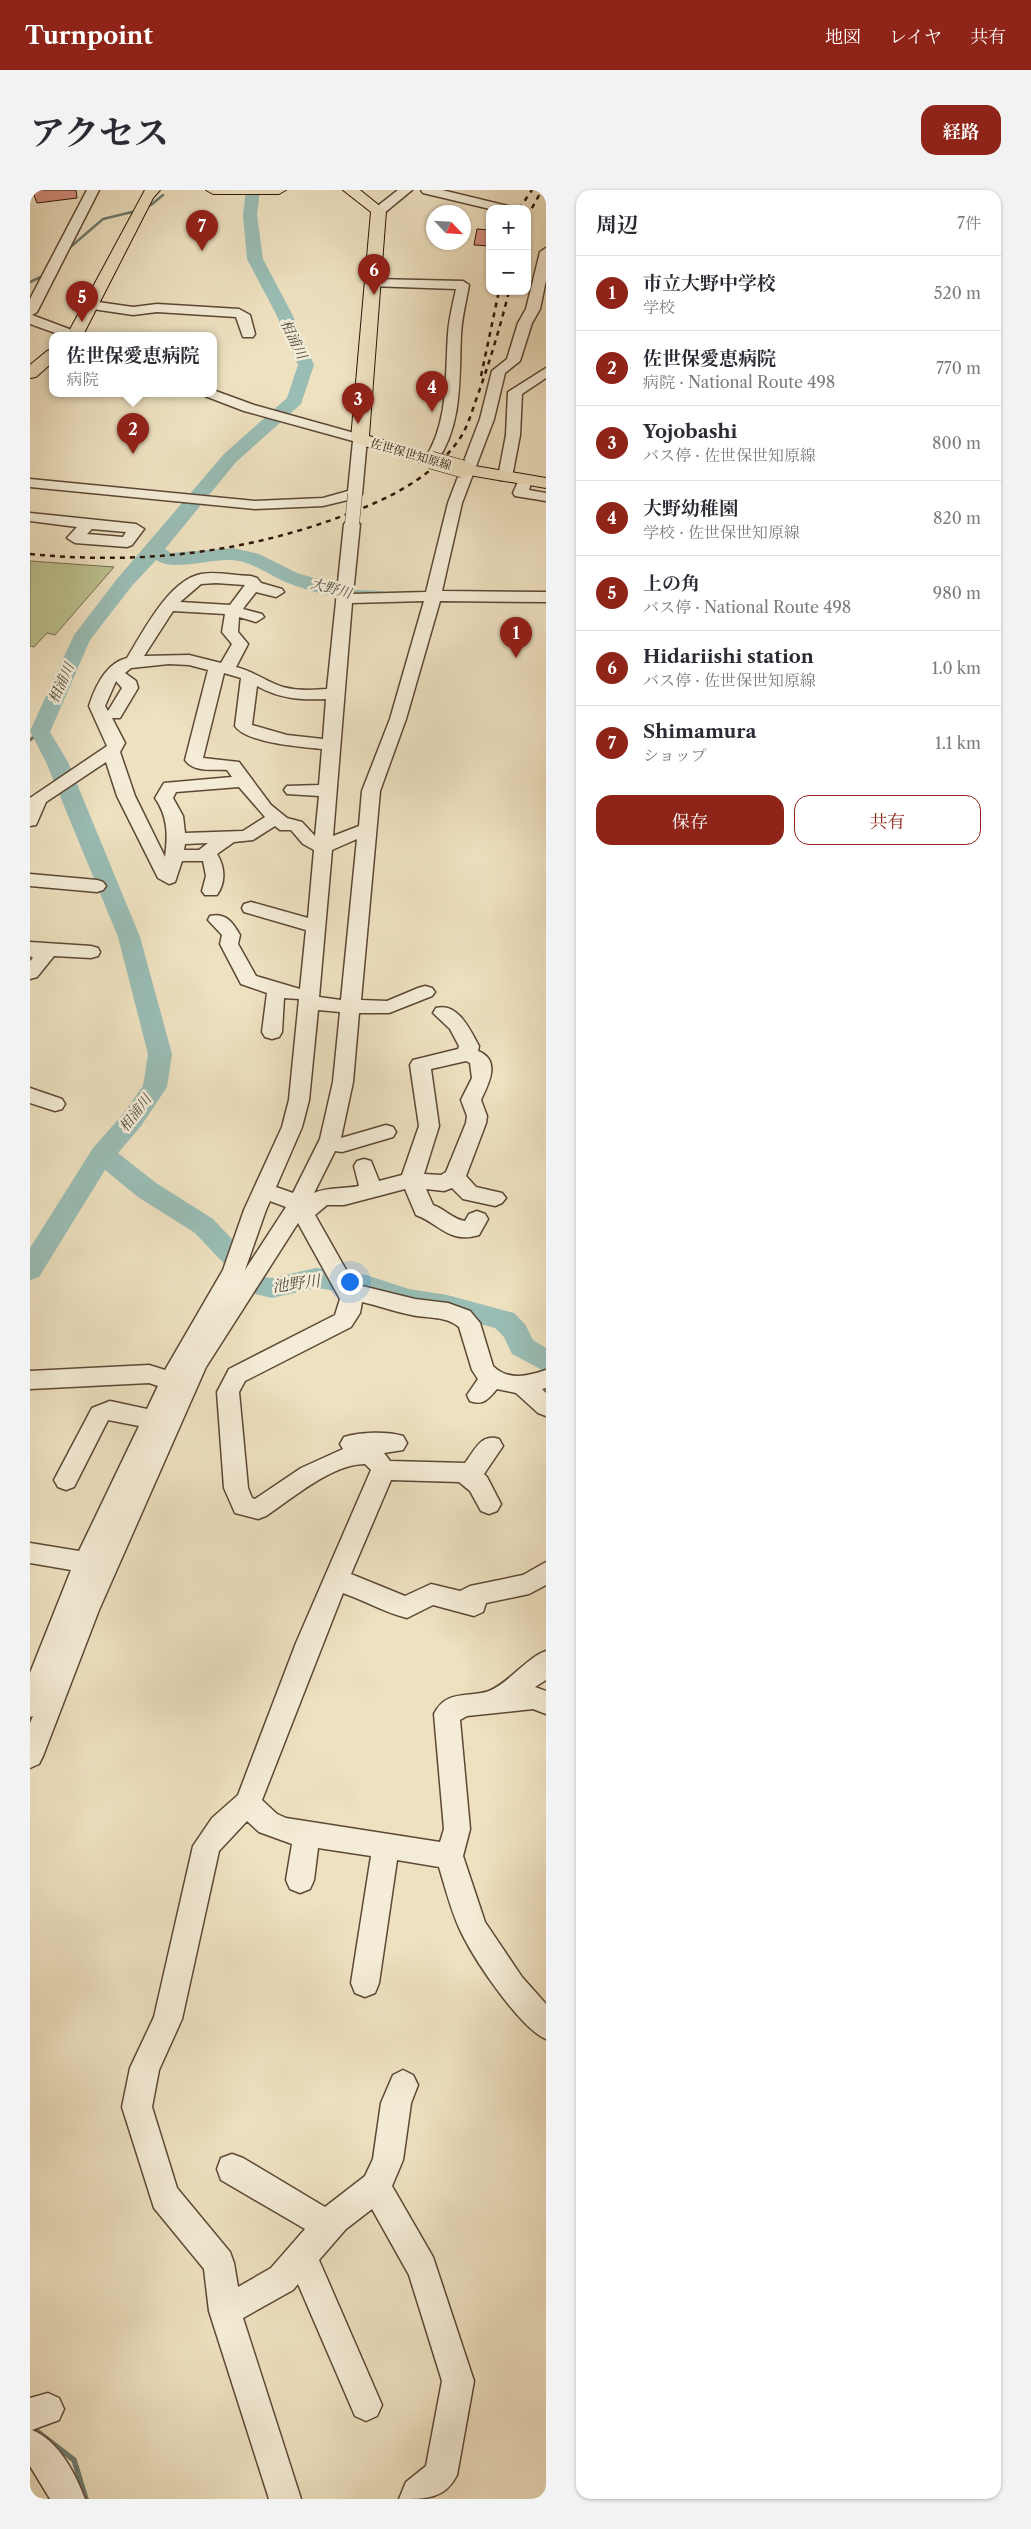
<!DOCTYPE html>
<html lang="ja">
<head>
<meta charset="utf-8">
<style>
	:root { --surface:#fff; --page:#f2f2f3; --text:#2b2b33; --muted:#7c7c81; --line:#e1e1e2; --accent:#8f2418 }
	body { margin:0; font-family:"Libre Caslon Text","Noto Serif JP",serif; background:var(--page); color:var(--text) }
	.controls { position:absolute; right:15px; top:15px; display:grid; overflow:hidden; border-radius:10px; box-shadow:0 1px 4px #0004 }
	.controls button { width:45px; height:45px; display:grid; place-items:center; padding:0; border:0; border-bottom:1px solid var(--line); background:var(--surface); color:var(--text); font:25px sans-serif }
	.compass { position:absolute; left:396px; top:15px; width:45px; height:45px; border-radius:50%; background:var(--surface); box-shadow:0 1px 4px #0004; rotate:115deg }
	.you { position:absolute; left:319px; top:1091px; width:18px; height:18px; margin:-12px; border:4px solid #fff; border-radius:50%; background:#1a73e8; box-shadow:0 0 0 8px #1a73e833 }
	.badge { display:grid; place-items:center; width:32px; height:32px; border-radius:50%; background:var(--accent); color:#fff; font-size:16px; font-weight:700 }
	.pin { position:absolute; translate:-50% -41px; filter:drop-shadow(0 1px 2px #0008) }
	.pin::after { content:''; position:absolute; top:26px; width:18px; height:15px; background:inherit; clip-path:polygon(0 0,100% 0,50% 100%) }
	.popup { position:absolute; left:19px; top:142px; width:168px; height:65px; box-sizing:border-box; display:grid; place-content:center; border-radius:10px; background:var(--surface); filter:drop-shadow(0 1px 4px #0005); font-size:16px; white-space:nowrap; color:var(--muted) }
	.popup b { font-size:19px; color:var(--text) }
	.popup::after { content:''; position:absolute; left:50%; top:100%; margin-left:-10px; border:10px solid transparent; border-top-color:var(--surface) }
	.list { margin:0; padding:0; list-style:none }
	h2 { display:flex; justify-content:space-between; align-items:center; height:65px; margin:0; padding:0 20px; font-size:21px }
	h2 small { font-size:16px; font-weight:400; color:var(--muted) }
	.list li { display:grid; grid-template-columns:32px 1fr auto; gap:15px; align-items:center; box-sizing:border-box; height:75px; padding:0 20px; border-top:1px solid var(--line) }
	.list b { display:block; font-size:19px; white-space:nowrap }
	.list p { margin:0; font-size:16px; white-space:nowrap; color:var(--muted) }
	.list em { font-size:16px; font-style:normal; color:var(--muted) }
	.actions { display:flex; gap:10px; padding:15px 20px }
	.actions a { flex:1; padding:11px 0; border:1px solid var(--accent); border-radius:15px; text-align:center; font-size:18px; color:var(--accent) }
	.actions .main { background:var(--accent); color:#fff }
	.map { position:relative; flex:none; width:516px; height:2309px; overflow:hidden; border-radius:15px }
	header { display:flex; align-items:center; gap:30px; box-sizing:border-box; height:70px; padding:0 25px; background:var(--accent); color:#fff }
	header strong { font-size:24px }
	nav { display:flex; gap:28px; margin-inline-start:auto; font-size:18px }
	.intro { display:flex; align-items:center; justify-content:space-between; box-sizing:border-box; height:120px; padding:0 30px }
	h1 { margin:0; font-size:35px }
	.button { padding:12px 22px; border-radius:15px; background:var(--accent); color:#fff; font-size:18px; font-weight:700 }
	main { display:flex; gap:30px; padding:0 30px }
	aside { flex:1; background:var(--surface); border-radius:15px; box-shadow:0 1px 4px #0004 }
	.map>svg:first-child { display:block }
</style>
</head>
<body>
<header>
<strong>Turnpoint</strong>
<nav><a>地図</a><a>レイヤ</a><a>共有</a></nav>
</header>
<div class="intro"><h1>アクセス</h1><a class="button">経路</a></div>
<main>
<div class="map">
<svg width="516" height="2309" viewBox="0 0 516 2309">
	<rect width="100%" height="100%" fill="#eee1c0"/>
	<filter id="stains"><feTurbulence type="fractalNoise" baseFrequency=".004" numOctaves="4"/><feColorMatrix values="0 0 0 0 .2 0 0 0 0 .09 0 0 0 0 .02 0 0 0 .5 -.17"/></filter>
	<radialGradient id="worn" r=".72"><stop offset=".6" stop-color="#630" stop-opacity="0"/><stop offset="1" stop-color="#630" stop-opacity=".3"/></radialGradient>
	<path fill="#bcc290" stroke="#746c4c" d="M0 371 84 377 25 445 17 443 4 457 0 456Z"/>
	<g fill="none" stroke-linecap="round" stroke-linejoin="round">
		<g stroke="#6d7a6f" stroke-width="2.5">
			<path d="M121 15 133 5"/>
			<path d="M37 60 73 29 102 22"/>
			<path d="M0 92 13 86 15 82"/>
		</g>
		<path stroke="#6d7a6f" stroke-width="3" d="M0 550 10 542"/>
		<path stroke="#6d7a6f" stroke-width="5.5" d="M0 2236 44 2270 56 2309"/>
		<path fill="#99bdb5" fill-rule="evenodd" d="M216 0H230L227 25 233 69 262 124 284 175 271 214 206 272 135 359 141 363 203 358 229 364 267 383 326 400 352 401 355 405 352 409C326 415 275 401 251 390 237 383 224 374 209 371 185 366 145 383 126 370L101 397 60 450 20 542 38 572 110 747 142 864 137 897 111 936 88 963 126 993 183 1029 220 1068 234 1087 242 1088 286 1078 336 1085 379 1099 417 1105 484 1123 495 1134 503 1150 516 1158V1182L482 1164 474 1147 465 1138 417 1125 378 1119 335 1105 286 1098 242 1108 217 1102 202 1082 165 1043 108 1007 75 980 9 1087 0 1090V1058L63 958 93 924 113 896 118 864 88 747 16 572 0 541 44 445 87 389 194 264 257 208 268 175 246 124 217 69 213 25Z"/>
	</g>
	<g fill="#d79180" stroke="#2c1507">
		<path d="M2 0H46L47 8 7 13Z"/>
		<path d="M447 39 460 40V56L444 55Z"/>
	</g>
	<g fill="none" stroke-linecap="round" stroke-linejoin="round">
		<g stroke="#5c4835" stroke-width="3">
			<g id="minor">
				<path d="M57 0H69L7 122 2 125 47 142 49 145H31L0 134V109Z"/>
				<path d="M368 0H382L353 24H345L343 21 345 18Z"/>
				<path d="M391 0H412L478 16 480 19H460L393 3Z"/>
				<path d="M516 58V90L510 119 502 133 490 171 475 183 464 229 432 313 412 401 516 402V412L410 411 376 529 350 601 331 810 357 811 388 798 395 796 402 798 405 802 402 806 359 823H329L323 892 311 948 356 935 363 937 366 942 363 947 312 962 305 961 284 1003C297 997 314 999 329 996L324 976 327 971 334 969 341 971 349 991 372 985 389 936 380 875 383 870 428 859 429 856 420 839 403 823 406 818C428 812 440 840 449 856L448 861C471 870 459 893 451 910L457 926 456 933 436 986 446 997 472 1003 476 1008 472 1013 465 1016 433 1009 422 998 414 1001 396 999 403 1015C415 1019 422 1029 435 1031L439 1024 447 1021 455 1024 458 1029 449 1045C419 1054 410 1034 386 1025L375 999 314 1015H297L285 1025 324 1094 385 1109 418 1113 440 1121 450 1133 463 1176C478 1191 498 1186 516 1180V1198L512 1199 516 1203V1226L508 1223 486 1203 467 1199C458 1209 454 1216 440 1211L437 1205 448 1189 442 1180 429 1137C415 1125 395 1129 377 1124 362 1121 347 1115 332 1112L330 1123 321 1137 215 1191 209 1202 218 1298 222 1308 225 1309 271 1278 313 1259 310 1254 314 1247C330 1242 357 1241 373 1246L377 1253 373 1260 354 1263 360 1271 435 1273C445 1260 451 1243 469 1249L473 1256 454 1284 457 1287 471 1314 467 1321 459 1324 451 1321 440 1301 429 1292 361 1290 321 1384 375 1406 401 1394 430 1401 440 1396 493 1385 516 1372V1395L499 1404 456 1413 453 1422 444 1426 403 1415 377 1428C353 1422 336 1411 313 1403L232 1610 247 1624 256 1628 410 1652 414 1639 404 1524C416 1499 439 1508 459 1501 479 1493 496 1468 516 1461V1490L505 1497 516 1501V1524L503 1519 437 1526 430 1530 440 1639 433 1666 455 1732 492 1787 516 1814V1849C490 1838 446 1772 433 1746 422 1725 416 1700 409 1677L367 1670 349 1793 345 1803 335 1807 325 1803 321 1793 341 1666 288 1658 284 1690 280 1699 270 1703 260 1699 256 1690 262 1654 229 1642 217 1631 189 1661 152 1829 129 1880 122 1917 147 1998 200 2062 204 2073 208 2097 241 2078 275 2039 191 1990 187 1979 191 1968 202 1964 213 1968 295 2017 335 1986 343 1969 351 1913 363 1885 373 1880 383 1885 388 1895 381 1913 373 1970 362 1996 403 2067 444 2191 427 2285C415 2309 396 2309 369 2309L376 2292 396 2276 412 2191 379 2085 342 2019 316 2039 289 2070 352 2215 347 2226 336 2231 325 2226 268 2094 263 2100 213 2128 271 2309H239L179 2121 174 2079 124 2018 92 1917 100 1878 124 1827 163 1656 182 1628 208 1605 266 1453 341 1280 335 1274C302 1274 263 1308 236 1326L228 1329 205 1323 194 1298 187 1202 199 1179 305 1125 310 1109 268 1033 176 1177 69 1420 13 1566 9 1574 0 1578V1533L3 1526 0 1527V1483L41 1380 0 1373V1353L49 1361 109 1236 78 1230 44 1297 36 1300 28 1297 24 1290 62 1218 80 1211 117 1219 128 1196 119 1193 0 1199V1181L119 1175 135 1180 193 1080 214 1020 252 937 259 910 269 809 254 808 252 842 249 847 242 849 235 847 232 842 237 803 211 794 190 754 192 745 178 730 180 726C196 722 203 733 210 745L208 754 226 786 270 799 276 740 214 722 212 718 214 714 221 712 278 728 284 660 273 654 261 640H250L245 636 223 650 204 652 187 664C195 677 196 692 187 705H175L172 701 176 686 173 671H152L145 692 139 694 128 688 87 606 76 572 16 612 6 635 0 636V608L77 556 59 516C65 497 76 473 97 468 113 442 139 390 171 384 188 381 205 386 221 386L227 388 231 393 252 399 254 402 246 407 226 402 215 416 213 419 232 424 234 427 226 432 209 427 208 442 218 454 206 477C223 481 237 492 253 497 268 501 282 500 297 499L314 334 317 331 322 329 330 334 323 404 396 402 418 313 450 229 462 181 477 169 488 133 496 119 510 62ZM186 393 215 395 200 415 150 412 171 394ZM394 411 360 529 332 601 329 636 303 646 322 413ZM143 421 195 424 192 442 202 454 191 473 159 465 114 466ZM139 474 159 475 178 480 155 570C164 583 184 579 197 580L202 587 134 593 125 608C138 627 138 645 135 667L105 606 90 562 95 553 82 528H90L108 498 106 491 95 483 101 478ZM194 483 211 488 205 536C216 553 272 557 292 559L289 595 257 596 254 600 257 604 289 606 285 646 272 632 257 628 241 615 209 572 173 568ZM86 491 92 498 78 521 75 516ZM227 496C250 509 271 510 296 509L293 549 257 545 222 535ZM209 597 235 627 213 641 155 643 153 626 143 608 146 602ZM327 649 311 810 289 807 302 660ZM178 653 169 660H154L155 654ZM288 820 310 822 303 892 290 949 263 1003 246 997 272 937 279 910ZM436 871 440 873 442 888 431 910 437 926 436 933 416 982 411 985 394 984 409 936 401 879ZM240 1011 256 1017 215 1080 236 1020Z"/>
				<path d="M345 89 433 91 439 95C436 112 432 127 431 144 429 189 433 234 406 273H396L394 270C419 233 415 187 418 144 419 128 423 114 426 99L340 96 339 93 340 90Z"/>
				<path d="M61 111 103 117 127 114 209 119 220 125 225 144 223 147H213L206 127 127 122 103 125 56 118 54 115 56 112Z"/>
				<path d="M516 178V188L492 204 490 245 482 287 480 290H470L468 287 476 245 478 202Z"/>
				<path d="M183 200 224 215 335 246 337 249 332 304 330 307 293 316 225 319 0 297V289L225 311 293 308 318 301 323 251 214 221 175 206 173 203H183Z"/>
				<path d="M495 286 502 290 499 300 516 303V311L485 306 483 303 490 287Z"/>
				<path d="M0 323 106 334 114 339 102 355 97 357 45 353 37 348 47 337 0 331ZM62 339 96 342 93 347 57 344Z"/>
				<path d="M0 684 67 690 73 692 76 696 73 700 67 702 0 696Z"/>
				<path d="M0 752 61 756 68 758 70 762 68 766 61 768 24 766 7 787 0 789V771L3 768 0 766Z"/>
				<path d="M0 898 32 909 35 914 32 919 25 921 0 913Z"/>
				<path d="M18 2203 29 2208 34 2219 29 2230 2 2240C29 2251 45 2283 55 2309H20L0 2276V2208Z"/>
			</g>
		</g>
		<g stroke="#2c1507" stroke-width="2">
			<g id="major">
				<path d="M313 0H330L356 21 339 246 407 266 410 270 407 274H395L324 253 321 249 341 22Z"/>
				<path d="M433 274 516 288V298L427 283 424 279 427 275Z"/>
			</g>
		</g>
		<g stroke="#2c1507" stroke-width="2">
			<g id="highway">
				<path d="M115 0H130L123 8 53 145H37Z"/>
				<path d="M176 0H256L249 4H183Z"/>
				<path d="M23 159V172L6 187 0 188V175L17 161Z"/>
			</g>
		</g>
		<use href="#minor" fill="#f4ecd6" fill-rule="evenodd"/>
		<use href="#major" fill="#eee1c0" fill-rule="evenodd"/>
		<use href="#highway" fill="#eee1c0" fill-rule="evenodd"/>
		<g stroke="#2c1507" stroke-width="2.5" stroke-dasharray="5 5" stroke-linecap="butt">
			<path d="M489 19 502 0"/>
			<path d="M497 27 512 0"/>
			<path d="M451 186 469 101"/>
			<path d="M0 364C112 375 218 363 323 322 362 307 403 286 428 251 437 239 441 224 446 210 459 174 470 138 479 101"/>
		</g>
		<g stroke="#5c4835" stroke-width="15" stroke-linecap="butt">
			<path id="minor-bridge" d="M322 334 325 304"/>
		</g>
		<g stroke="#2c1507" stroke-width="18" stroke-linecap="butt">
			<path id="major-bridge" d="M401 270 433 279"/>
		</g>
		<use href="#minor-bridge" stroke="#f4ecd6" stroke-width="14"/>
		<use href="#major-bridge" stroke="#eee1c0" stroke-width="17"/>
	</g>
	<g text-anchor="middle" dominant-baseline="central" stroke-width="5" stroke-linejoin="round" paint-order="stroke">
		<g font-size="12" fill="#2c1507" stroke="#f4ecd6">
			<text transform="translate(381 264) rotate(16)">佐世保世知原線</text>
		</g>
		<g font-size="14" font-style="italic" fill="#525044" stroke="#f4ecd6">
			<text transform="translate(264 149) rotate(64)">相浦川</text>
			<text transform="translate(301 398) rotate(15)">大野川</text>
			<text transform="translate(31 493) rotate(-66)">相浦川</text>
			<text transform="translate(105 923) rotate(-52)">相浦川</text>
		</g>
		<g font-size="16" font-style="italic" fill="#525044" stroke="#f4ecd6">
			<text transform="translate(266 1093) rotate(-7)">池野川</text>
		</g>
	</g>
	<rect width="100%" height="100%" filter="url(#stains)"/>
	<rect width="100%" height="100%" fill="url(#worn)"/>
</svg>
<div class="controls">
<button>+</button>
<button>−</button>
</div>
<svg class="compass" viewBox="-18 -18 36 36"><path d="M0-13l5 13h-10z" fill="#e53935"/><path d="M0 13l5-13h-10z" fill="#7c7c81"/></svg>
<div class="you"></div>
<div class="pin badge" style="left:486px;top:468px">1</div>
<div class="pin badge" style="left:103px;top:264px">2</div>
<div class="popup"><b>佐世保愛恵病院</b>病院</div>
<div class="pin badge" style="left:328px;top:234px">3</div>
<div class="pin badge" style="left:402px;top:222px">4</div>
<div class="pin badge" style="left:52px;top:132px">5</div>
<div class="pin badge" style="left:344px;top:105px">6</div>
<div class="pin badge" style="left:172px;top:61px">7</div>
</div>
<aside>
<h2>周辺<small>7件</small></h2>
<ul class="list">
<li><span class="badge">1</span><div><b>市立大野中学校</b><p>学校</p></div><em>520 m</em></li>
<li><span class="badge">2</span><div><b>佐世保愛恵病院</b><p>病院 · National Route 498</p></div><em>770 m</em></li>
<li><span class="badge">3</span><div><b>Yojobashi</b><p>バス停 · 佐世保世知原線</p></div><em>800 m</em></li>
<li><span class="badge">4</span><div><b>大野幼稚園</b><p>学校 · 佐世保世知原線</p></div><em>820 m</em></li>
<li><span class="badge">5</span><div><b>上の角</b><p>バス停 · National Route 498</p></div><em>980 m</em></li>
<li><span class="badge">6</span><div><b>Hidariishi station</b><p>バス停 · 佐世保世知原線</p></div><em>1.0 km</em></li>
<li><span class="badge">7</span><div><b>Shimamura</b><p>ショップ</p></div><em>1.1 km</em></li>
</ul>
<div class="actions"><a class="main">保存</a><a>共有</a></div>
</aside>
</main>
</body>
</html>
